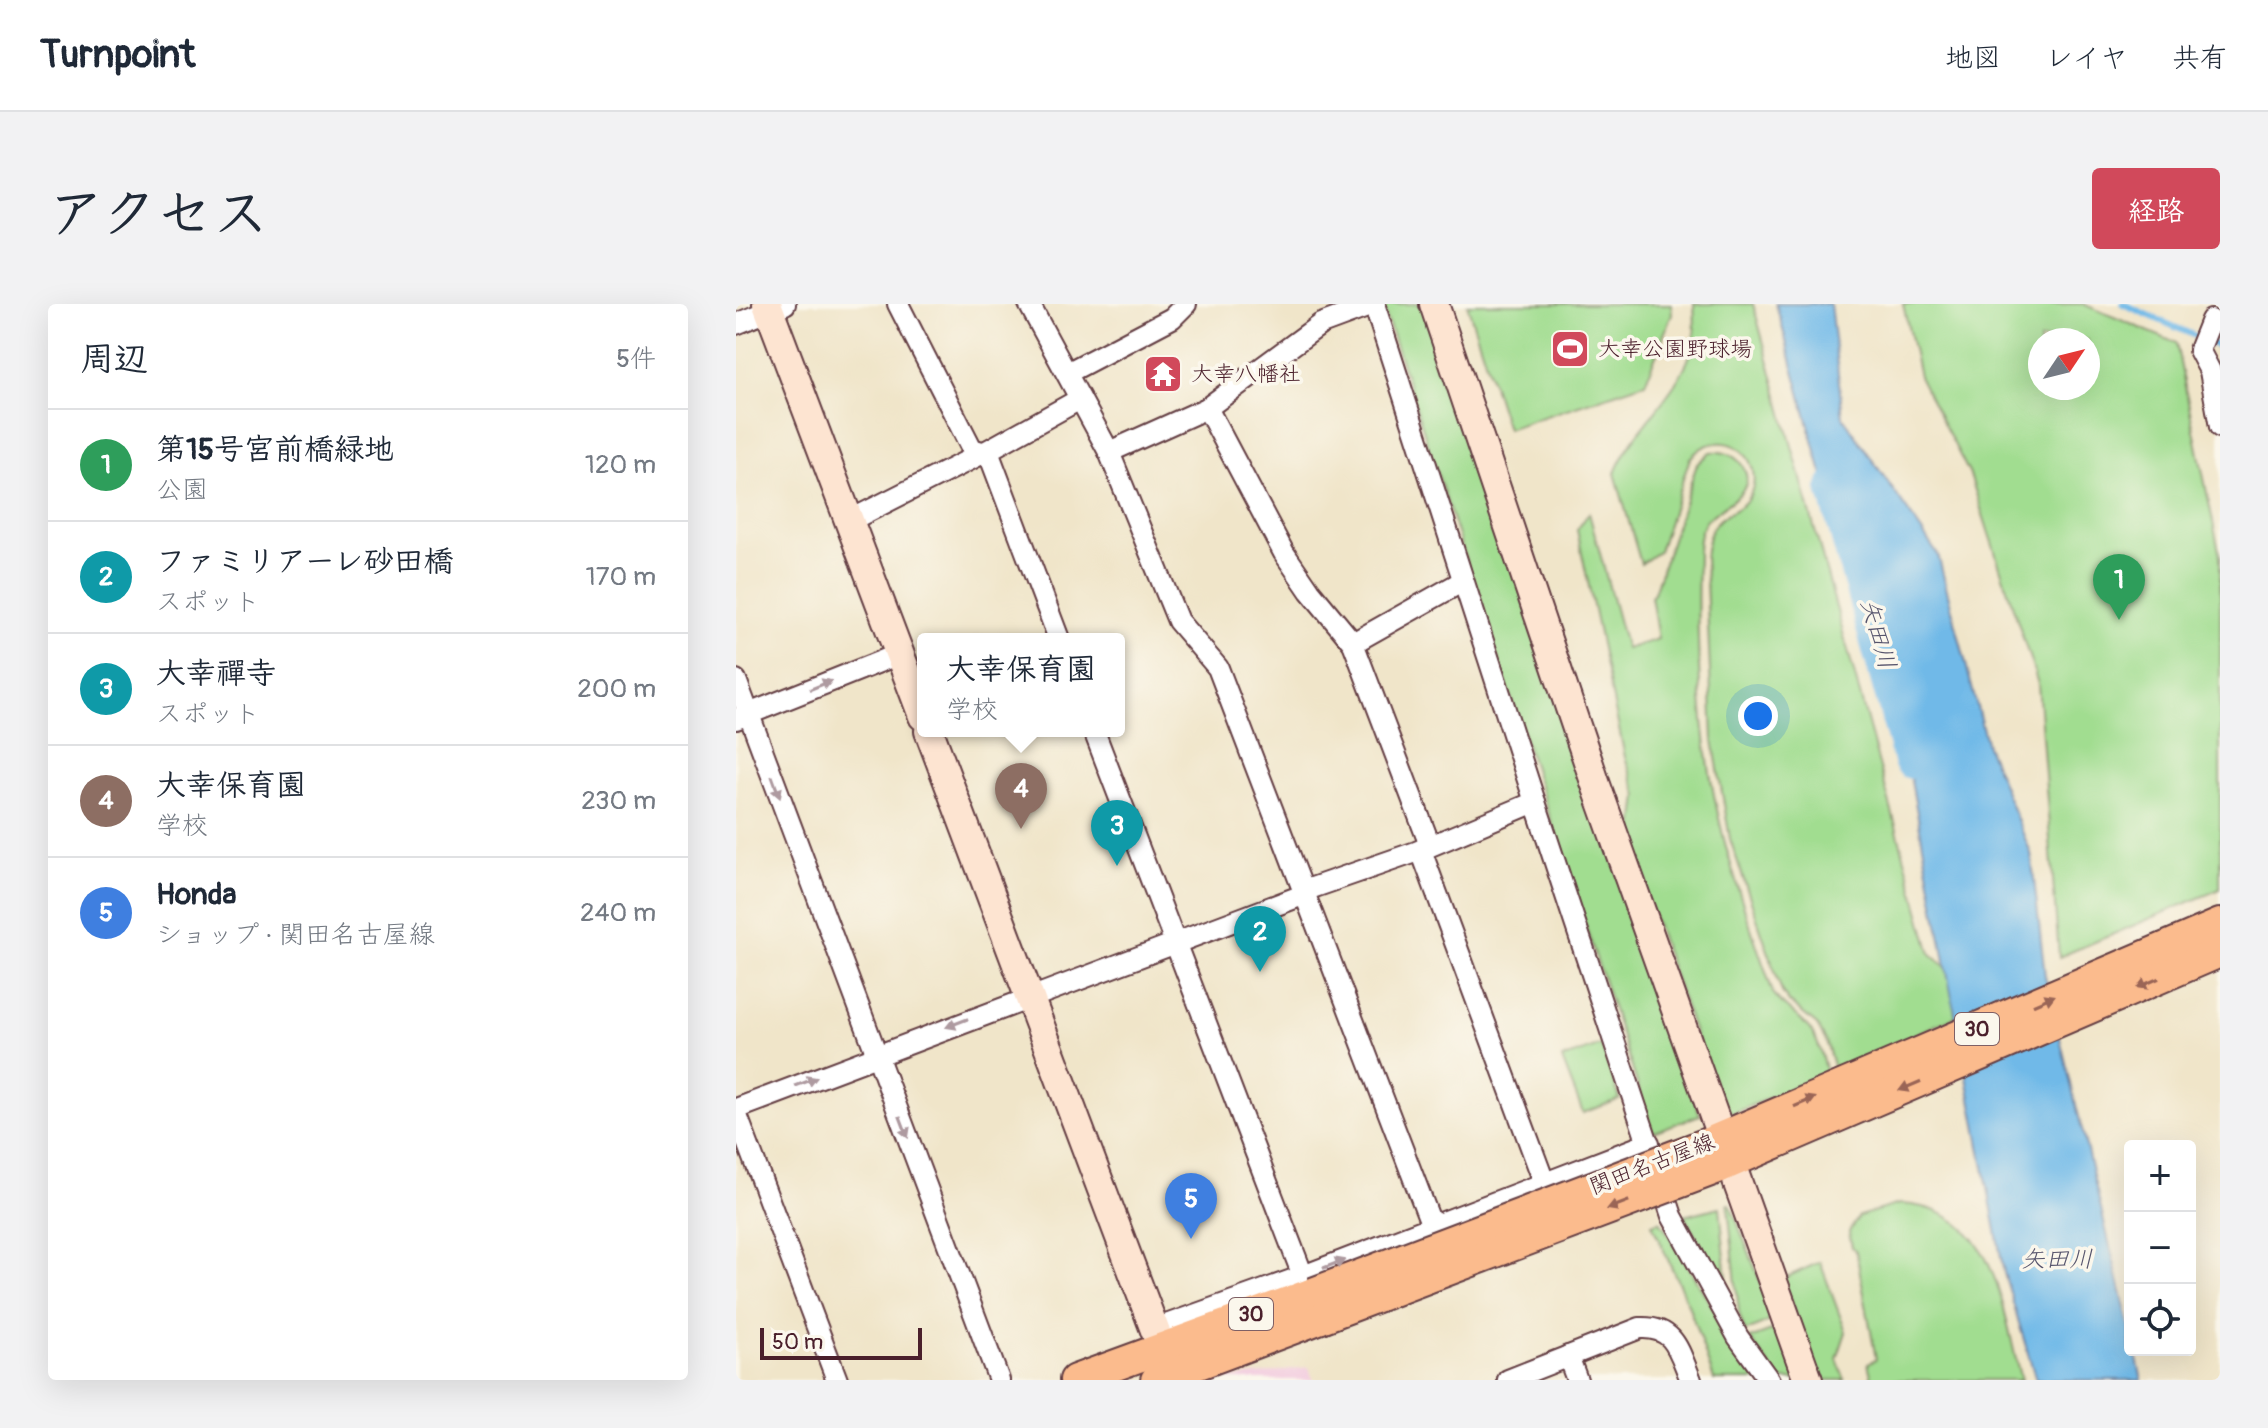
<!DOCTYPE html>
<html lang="ja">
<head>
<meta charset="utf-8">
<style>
	:root { --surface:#fff; --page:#f2f2f3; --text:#1f2937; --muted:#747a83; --line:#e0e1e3; --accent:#d1495b }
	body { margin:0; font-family:Pangolin,"Klee One",sans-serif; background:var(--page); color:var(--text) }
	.controls { position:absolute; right:24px; bottom:24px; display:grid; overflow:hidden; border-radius:8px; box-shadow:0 8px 32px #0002 }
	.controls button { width:72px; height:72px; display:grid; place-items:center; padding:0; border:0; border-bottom:2px solid var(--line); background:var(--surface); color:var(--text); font:40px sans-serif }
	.compass { position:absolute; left:1292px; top:24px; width:72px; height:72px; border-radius:50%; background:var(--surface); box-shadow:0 8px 32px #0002; rotate:55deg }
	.scale { position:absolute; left:24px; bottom:20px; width:162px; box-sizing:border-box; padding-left:8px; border:4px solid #4a1f2b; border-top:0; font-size:22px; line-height:28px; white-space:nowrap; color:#4a1f2b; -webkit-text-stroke:6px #fbf7ec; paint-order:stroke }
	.you { position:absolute; left:1022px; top:412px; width:28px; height:28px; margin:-20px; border:6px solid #fff; border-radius:50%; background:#1a73e8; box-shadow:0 0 0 12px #1a73e833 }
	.badge { display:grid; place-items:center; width:52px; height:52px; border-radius:50%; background:var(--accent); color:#fff; font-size:26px; font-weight:700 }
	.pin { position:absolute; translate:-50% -66px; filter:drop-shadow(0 2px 4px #0008) }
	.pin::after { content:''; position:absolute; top:42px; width:28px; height:24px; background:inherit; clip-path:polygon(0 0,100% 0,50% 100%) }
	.popup { position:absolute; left:181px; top:329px; width:208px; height:104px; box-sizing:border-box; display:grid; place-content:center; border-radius:8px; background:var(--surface); filter:drop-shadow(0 2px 6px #0005); font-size:26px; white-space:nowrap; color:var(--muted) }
	.popup b { font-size:30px; color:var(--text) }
	.popup::after { content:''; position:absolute; left:50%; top:100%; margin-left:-16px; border:16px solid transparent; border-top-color:var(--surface) }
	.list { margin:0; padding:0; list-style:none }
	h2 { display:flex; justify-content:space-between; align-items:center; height:104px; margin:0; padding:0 32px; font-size:34px }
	h2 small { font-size:26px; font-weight:400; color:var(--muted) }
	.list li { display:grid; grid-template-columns:52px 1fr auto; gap:24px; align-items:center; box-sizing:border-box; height:112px; padding:0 32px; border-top:2px solid var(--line) }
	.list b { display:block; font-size:30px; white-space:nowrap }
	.list p { margin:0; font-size:26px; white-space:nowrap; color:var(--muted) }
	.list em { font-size:26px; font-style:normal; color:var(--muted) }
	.icon { flex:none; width:44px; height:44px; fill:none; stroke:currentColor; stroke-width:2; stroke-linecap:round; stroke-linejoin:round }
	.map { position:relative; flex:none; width:1484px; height:1076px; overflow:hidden; border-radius:8px }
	header { display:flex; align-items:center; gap:48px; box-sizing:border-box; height:112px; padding:0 40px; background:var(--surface); border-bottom:2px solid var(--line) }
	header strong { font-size:38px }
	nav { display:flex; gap:44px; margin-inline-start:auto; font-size:28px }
	.intro { display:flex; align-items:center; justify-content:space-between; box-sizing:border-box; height:192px; padding:0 48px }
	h1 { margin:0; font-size:56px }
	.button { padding:20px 36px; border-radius:8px; background:var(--accent); color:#fff; font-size:28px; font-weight:700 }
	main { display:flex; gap:48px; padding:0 48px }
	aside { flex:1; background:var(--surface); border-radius:8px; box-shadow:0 8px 32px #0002 }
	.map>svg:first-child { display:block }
</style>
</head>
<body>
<header>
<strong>Turnpoint</strong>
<nav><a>地図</a><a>レイヤ</a><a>共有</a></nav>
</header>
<div class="intro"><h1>アクセス</h1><a class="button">経路</a></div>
<main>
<aside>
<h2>周辺<small>5件</small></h2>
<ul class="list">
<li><span class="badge" style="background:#2e9e5b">1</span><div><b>第15号宮前橋緑地</b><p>公園</p></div><em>120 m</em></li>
<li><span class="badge" style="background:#0f9aa8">2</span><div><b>ファミリアーレ砂田橋</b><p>スポット</p></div><em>170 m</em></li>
<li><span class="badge" style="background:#0f9aa8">3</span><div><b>大幸禪寺</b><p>スポット</p></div><em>200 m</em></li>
<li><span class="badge" style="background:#8d6e63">4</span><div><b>大幸保育園</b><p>学校</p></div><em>230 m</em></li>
<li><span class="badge" style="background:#3f7fe0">5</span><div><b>Honda</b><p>ショップ · 関田名古屋線</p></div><em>240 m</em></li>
</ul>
</aside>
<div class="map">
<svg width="1484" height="1076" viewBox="0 0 1484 1076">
	<rect width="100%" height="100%" fill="#fbf7ec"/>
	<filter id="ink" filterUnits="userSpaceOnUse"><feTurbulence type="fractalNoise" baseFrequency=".0125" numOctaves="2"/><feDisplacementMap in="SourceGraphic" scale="16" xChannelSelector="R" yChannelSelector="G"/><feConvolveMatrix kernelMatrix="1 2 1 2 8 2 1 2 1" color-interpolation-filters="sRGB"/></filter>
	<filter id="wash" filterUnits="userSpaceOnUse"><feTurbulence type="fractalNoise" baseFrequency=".006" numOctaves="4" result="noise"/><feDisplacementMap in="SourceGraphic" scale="32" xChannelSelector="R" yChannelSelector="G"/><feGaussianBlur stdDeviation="1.8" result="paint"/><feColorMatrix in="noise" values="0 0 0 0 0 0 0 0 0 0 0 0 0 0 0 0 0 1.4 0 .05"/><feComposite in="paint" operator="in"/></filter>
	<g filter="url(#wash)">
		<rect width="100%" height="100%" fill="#f0e5c9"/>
		<path fill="#f3cfe0" d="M573 1063 577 1076H490L492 1075Z"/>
		<g fill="#a1dd90" stroke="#767e5e" stroke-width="2" fill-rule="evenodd">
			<path d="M646 0H688L964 811 917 828Z"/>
			<path d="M731 0H935L936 10 909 79 771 125Z"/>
			<path d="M958 0H1017L1195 650 1210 663 1228 709 1098 765 1090 737 1081 721 1053 698 1046 688 994 535 977 436 969 253C971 242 971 232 977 223 986 208 1007 207 1014 191 1026 166 1008 136 981 139 969 140 962 146 954 154L923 247 905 260 879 169C896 126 938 94 954 51 960 34 959 17 958 0Z"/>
			<path d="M1167 0H1347L1440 39 1484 252V585L1323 653 1302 380 1234 171 1183 72ZM1304 36H1352V84H1304Z"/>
			<path d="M974 148C987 147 998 150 1006 161 1025 192 980 200 968 220 963 228 962 239 962 249 960 325 963 417 978 491 991 559 1015 624 1037 689 1047 703 1059 709 1070 721 1083 734 1086 753 1090 770L988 813 895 550 902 491 889 453 841 226 853 209 890 345 922 335 915 292 918 289 961 160Z"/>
			<path d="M865 741 884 795 847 809 826 755Z"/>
			<path d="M994 900 1039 1015 1009 1028 1003 1009 992 901Z"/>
			<path d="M1163 900C1261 903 1265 1002 1285 1076H1136L1132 1059 1140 1055 1120 947 1116 943 1113 928 1123 912Z"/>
			<path d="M984 903 992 986 948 912Z"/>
			<path d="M924 917 926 920 1021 1076H978L952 1000 916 920Z"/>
			<path d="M1084 958 1110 1028 1101 1055 1109 1076H1083L1046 975Z"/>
			<path d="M1043 1024 1061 1076H1044L1014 1035Z"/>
		</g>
		<path fill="#6fb9e8" stroke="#5c6c8a" stroke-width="2" d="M1040 0H1094L1107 113 1202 251 1251 442 1295 549 1309 672 1394 1025V1046H1399L1406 1076H1300L1268 969 1141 297 1085 166Z"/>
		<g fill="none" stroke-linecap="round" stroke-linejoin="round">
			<path stroke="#6fb9e8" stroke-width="6" d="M1387 0 1484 43"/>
			<path stroke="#6fb9e8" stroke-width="38" d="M1100 184 1176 456"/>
		</g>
	</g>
	<g filter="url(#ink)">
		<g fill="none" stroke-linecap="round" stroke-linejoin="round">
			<g stroke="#633d43" stroke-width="24">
				<g id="street">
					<path d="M162 0 236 145 253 150 323 335"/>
					<path d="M293 0 373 148 442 317 482 364 696 922"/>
					<path d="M638 0 799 498 936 912 1002 1033 1033 1076"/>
					<path d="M1475 16 1463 46 1474 67 1484 123"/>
					<path d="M0 20 49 0"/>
					<path d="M331 69 436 14 450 0"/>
					<path d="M471 104 548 249 574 287 617 339 692 536 687 552 808 878"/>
					<path d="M373 148 471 104 585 20 639 0"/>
					<path d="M113 217 247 149 344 95"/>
					<path d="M617 339 727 277"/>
					<path d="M0 376 263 1076"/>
					<path d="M0 415 163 350"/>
					<path d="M358 427 567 972"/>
					<path d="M0 805 567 591 573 585 680 548 799 498"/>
					<path d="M0 809 101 1076"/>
					<path d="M419 1025 567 972 913 839"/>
					<path d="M832 1052 841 1076"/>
					<path d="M772 1076 904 1024C940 1022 943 1049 955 1076"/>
				</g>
			</g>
			<g stroke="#633d43" stroke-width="32">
				<g id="secondary">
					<path d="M31 0 187 412"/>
					<path d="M698 0 860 481 1072 1076"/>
					<path d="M193 427 434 1066"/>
				</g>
			</g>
			<g stroke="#633d43" stroke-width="34">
				<g id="primary">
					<path d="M972 839 1484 620"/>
					<path d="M982 864 1484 648"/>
					<path d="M339 1076 577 989"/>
					<path d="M420 1076 585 1014"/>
				</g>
			</g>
			<use href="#street" stroke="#fff" stroke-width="20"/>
			<use href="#secondary" stroke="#fde4d1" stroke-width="28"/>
			<use href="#primary" stroke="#fbbb8d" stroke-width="30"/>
			<g stroke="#633d43" stroke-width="34" stroke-linecap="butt">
				<g id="primary-bridge">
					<path d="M577 989 972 839"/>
					<path d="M585 1014 982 864"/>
				</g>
			</g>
			<use href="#primary-bridge" stroke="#fbbb8d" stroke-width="30"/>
		</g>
		<defs><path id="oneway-solid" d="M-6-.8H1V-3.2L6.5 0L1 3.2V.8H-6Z" transform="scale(2)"/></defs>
		<g fill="#ae9aa0">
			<use href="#oneway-solid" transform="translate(85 381) rotate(-22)"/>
			<use href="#oneway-solid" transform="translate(40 483) rotate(70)"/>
			<use href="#oneway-solid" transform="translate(221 719) rotate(159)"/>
			<use href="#oneway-solid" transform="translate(70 778) rotate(-21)"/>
			<use href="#oneway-solid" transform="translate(168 823) rotate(69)"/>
			<use href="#oneway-solid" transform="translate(598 960) rotate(-21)"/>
		</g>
		<g fill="#9a6557">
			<use href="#oneway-solid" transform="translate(1412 679) rotate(157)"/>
			<use href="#oneway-solid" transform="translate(1308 696) rotate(-23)"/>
			<use href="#oneway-solid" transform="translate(1174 782) rotate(157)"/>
			<use href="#oneway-solid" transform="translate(1069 798) rotate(-23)"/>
			<use href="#oneway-solid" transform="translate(882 901) rotate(159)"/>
		</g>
	</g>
	<defs>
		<g id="stadium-square" transform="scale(2)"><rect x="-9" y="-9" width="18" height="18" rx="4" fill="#d1495b" stroke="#fbf7ec"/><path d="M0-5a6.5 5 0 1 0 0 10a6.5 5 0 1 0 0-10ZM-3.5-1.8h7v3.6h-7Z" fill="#fff"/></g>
		<g id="temple-square" transform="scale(2)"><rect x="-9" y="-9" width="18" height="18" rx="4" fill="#d1495b" stroke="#fbf7ec"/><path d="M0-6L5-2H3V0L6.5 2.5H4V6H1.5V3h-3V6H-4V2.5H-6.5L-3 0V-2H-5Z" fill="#fff"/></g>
	</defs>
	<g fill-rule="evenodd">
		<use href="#stadium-square" x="834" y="45"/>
		<use href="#temple-square" x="427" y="70"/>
	</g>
	<g text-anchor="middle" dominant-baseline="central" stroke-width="7" stroke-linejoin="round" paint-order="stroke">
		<g fill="#fbf7ec" stroke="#7f6065" stroke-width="2">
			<rect x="1219" y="709" width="44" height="32" rx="6"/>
			<rect x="493" y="994" width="44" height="32" rx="6"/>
		</g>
		<g font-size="20" font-weight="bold" fill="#4a1f2b">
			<text x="1241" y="725">30</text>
			<text x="515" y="1010">30</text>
		</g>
		<g font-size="22" fill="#4a1f2b" stroke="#fbf7ec" text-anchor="start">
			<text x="862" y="45">大幸公園野球場</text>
			<text x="455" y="70">大幸八幡社</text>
		</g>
		<g font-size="22" fill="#4a1f2b" stroke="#fbf7ec">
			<text transform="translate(916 860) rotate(-21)">関田名古屋線</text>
		</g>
		<g font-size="24" font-style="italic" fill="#57556d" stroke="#fbf7ec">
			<text transform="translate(1142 330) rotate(74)">矢田川</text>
			<text x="1321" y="955">矢田川</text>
		</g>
	</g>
</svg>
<div class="controls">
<button>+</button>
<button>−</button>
<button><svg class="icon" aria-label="locate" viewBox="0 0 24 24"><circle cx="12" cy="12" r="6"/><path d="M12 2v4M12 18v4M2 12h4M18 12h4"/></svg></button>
</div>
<svg class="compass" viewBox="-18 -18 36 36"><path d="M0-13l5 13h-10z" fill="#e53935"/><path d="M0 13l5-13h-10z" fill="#747a83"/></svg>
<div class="scale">50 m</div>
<div class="you"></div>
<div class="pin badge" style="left:1383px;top:316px;background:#2e9e5b">1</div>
<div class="pin badge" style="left:524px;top:668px;background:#0f9aa8">2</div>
<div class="pin badge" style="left:381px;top:562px;background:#0f9aa8">3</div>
<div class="pin badge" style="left:285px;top:525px;background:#8d6e63">4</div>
<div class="popup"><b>大幸保育園</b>学校</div>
<div class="pin badge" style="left:455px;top:935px;background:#3f7fe0">5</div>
</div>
</main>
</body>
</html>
